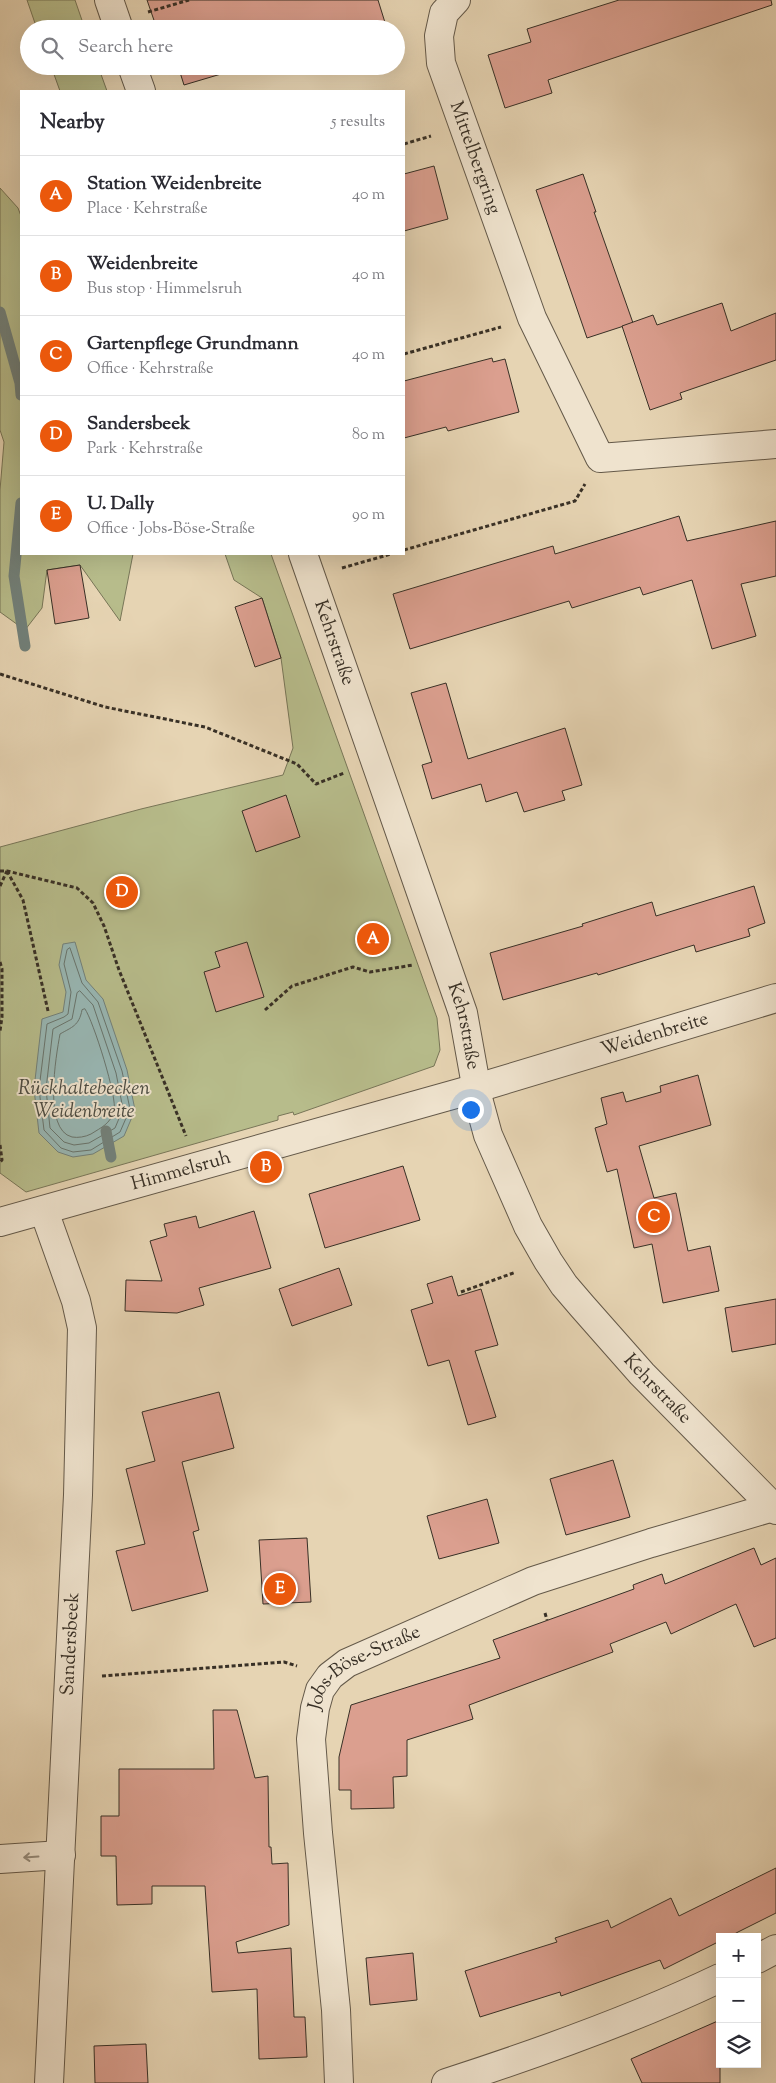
<!DOCTYPE html>
<html lang="en">
<head>
<meta charset="utf-8">
<style>
	:root { --surface:#fff; --page:#f7f7f7; --text:#2b2b33; --muted:#7c7c81; --line:#e1e1e2; --accent:#ea580c }
	body { margin:0; font-family:"Sorts Mill Goudy",serif; background:var(--page); color:var(--text) }
	.controls { position:absolute; right:15px; bottom:15px; display:grid; overflow:hidden; border-radius:0px; box-shadow:0 5px 20px #0002 }
	.controls button { width:45px; height:45px; display:grid; place-items:center; padding:0; border:0; border-bottom:1px solid var(--line); background:var(--surface); color:var(--text); font:25px sans-serif }
	.you { position:absolute; left:470px; top:1109px; width:18px; height:18px; margin:-12px; border:4px solid #fff; border-radius:50%; background:#1a73e8; box-shadow:0 0 0 8px #1a73e833 }
	.badge { display:grid; place-items:center; width:32px; height:32px; border-radius:50%; background:var(--accent); color:#fff; font-size:16px; font-weight:700 }
	.pin { position:absolute; translate:-50% -50%; border:2px solid #fff; box-shadow:0 1px 5px #0006 }
	.list { margin:0; padding:0; list-style:none }
	h2 { display:flex; justify-content:space-between; align-items:center; height:65px; margin:0; padding:0 20px; font-size:21px }
	h2 small { font-size:16px; font-weight:400; color:var(--muted) }
	.list li { display:grid; grid-template-columns:32px 1fr auto; gap:15px; align-items:center; box-sizing:border-box; height:80px; padding:0 20px; border-top:1px solid var(--line) }
	.list b { display:block; font-size:19px; white-space:nowrap }
	.list p { margin:0; font-size:16px; white-space:nowrap; color:var(--muted) }
	.list em { font-size:16px; font-style:normal; color:var(--muted) }
	.icon { flex:none; width:28px; height:28px; fill:none; stroke:currentColor; stroke-width:2; stroke-linecap:round; stroke-linejoin:round }
	.map { position:relative; flex:none; width:776px; height:2083px; overflow:hidden }
	.search { position:absolute; background:var(--surface); box-shadow:0 5px 20px #0002; left:20px; top:20px; width:385px; height:55px; display:flex; align-items:center; gap:12px; box-sizing:border-box; padding:0 18px; border-radius:28px; color:var(--muted); font-size:19px }
	.panel { position:absolute; background:var(--surface); box-shadow:0 5px 20px #0002; left:20px; top:90px; width:385px; height:465px; border-radius:0px }
	.map>svg:first-child { display:block }
</style>
</head>
<body>
<div class="map">
<svg width="776" height="2083" viewBox="0 0 776 2083">
	<rect width="100%" height="100%" fill="#e6d4b3"/>
	<filter id="stains"><feTurbulence type="fractalNoise" baseFrequency=".004" numOctaves="4"/><feColorMatrix values="0 0 0 0 .2 0 0 0 0 .09 0 0 0 0 .02 0 0 0 .5 -.17"/></filter>
	<radialGradient id="worn" r=".72"><stop offset=".6" stop-color="#630" stop-opacity="0"/><stop offset="1" stop-color="#630" stop-opacity=".3"/></radialGradient>
	<g fill="#b7bc8b" stroke="#787658">
		<path d="M27 0H75L85 29H37Z"/>
		<path d="M51 66H98L107 91H60Z"/>
		<path d="M0 188 18 208 21 216V554H133L120 621 80 565 47 570 42 608 25 630 0 612V490L4 442 0 430Z"/>
		<path d="M225 554H271L437 1018 440 1050 434 1066 294 1115 293 1112 278 1116V1120L26 1192 0 1173V847L141 809 283 775 293 748 281 658 262 598 234 580Z"/>
	</g>
	<path fill="#98b7b4" stroke="#72817b" d="M75 942 86 980 103 999 127 1070 135 1110 124 1136 93 1154 73 1157 58 1152 39 1133 34 1089 42 1019 63 1012 66 992 59 965 63 944Z"/>
	<g fill="none" stroke-linecap="round" stroke-linejoin="round">
		<g stroke="#68746d" stroke-width="1">
			<path d="M70 948 82 983 98 1002 122 1071 130 1109 120 1132 91 1150 73 1152 61 1148 44 1130 39 1089 47 1024 64 1017 68 1014 71 992 64 964 67 950Z"/>
			<path d="M80 991 93 1005 116 1073 123 1109 115 1128 89 1143 74 1145 64 1142 50 1128 46 1089 53 1029 72 1019 77 993Z"/>
			<path d="M85 1009C93 1020 118 1099 114 1111 110 1124 102 1127 91 1134 85 1137 78 1138 72 1137 43 1130 56 1056 60 1034 72 1027 79 1026 82 1010Z"/>
		</g>
		<g stroke="#72817b" stroke-width="11">
			<path d="M0 312 20 383 21 395"/>
			<path d="M21 503 14 576 25 646"/>
			<path d="M106 1131 111 1157"/>
		</g>
	</g>
	<g fill="#db9f8f" stroke="#383026">
		<path d="M147 0H378L387 29H157Z"/>
		<path d="M619 0H771L772 5 548 80 552 93 505 108 488 55 531 42 527 29Z"/>
		<path d="M178 66H248L184 85Z"/>
		<path d="M434 166 448 219 404 231V174Z"/>
		<path d="M583 174 596 212H594L633 323 587 338 536 190Z"/>
		<path d="M722 303 731 331 776 313V360L680 393 682 399 650 410 622 326 653 315 657 325Z"/>
		<path d="M492 358 493 362 505 359 519 412 448 431 446 427 404 438V381Z"/>
		<path d="M679 516 687 541 776 521V576L741 584 756 636 712 649 692 580 643 595 640 587 572 608 569 601 410 649 393 594 553 546 555 554Z"/>
		<path d="M80 565 89 618 55 624 47 570Z"/>
		<path d="M262 598 281 658 255 667 235 607Z"/>
		<path d="M446 683 468 759 565 728 582 785 562 791 565 800 524 812 517 792 486 802 481 784 432 799 422 765 432 762 411 693Z"/>
		<path d="M286 795 300 837 256 852 242 811Z"/>
		<path d="M754 886 765 923 748 929 750 936 696 952 694 945 598 975 597 973 503 1000 490 953 583 926 582 924 652 902 656 916Z"/>
		<path d="M247 942 264 997 216 1012 204 972 220 967 215 952Z"/>
		<path d="M698 1075 711 1125 639 1146 654 1198 676 1193 688 1251 710 1246 719 1291 663 1303 652 1244 634 1248 617 1169 607 1172 595 1128 607 1124 601 1098 623 1092 626 1102 661 1092 660 1086Z"/>
		<path d="M403 1166 420 1220 325 1248 309 1194Z"/>
		<path d="M254 1211 271 1268 199 1288 204 1305 177 1313 125 1311 126 1280 162 1281 150 1241 167 1236 164 1224 196 1216 199 1228Z"/>
		<path d="M339 1268 352 1305 292 1326 279 1289Z"/>
		<path d="M452 1276 458 1296 481 1289 498 1345 475 1351 496 1417 468 1425 449 1360 428 1366 411 1310 433 1303 427 1284Z"/>
		<path d="M776 1299V1344L732 1352 725 1308Z"/>
		<path d="M219 1392 234 1448 182 1462 199 1530 193 1532 208 1591 132 1611 116 1551 145 1544 126 1469 155 1461 142 1412Z"/>
		<path d="M613 1460 630 1517 566 1535 550 1479Z"/>
		<path d="M487 1499 499 1543 439 1559 427 1516Z"/>
		<path d="M307 1538 311 1602 263 1604 259 1540Z"/>
		<path d="M754 1548 761 1565 776 1558V1638L754 1647 736 1604 671 1634 666 1622 610 1644 613 1652 469 1705 473 1719 407 1740V1776L393 1777 394 1808 351 1809V1790H339V1757L351 1705 500 1658 493 1640 634 1589 633 1585 662 1574 665 1584Z"/>
		<path d="M213 1710H237L255 1778 268 1776 269 1847H271L272 1864 288 1863 289 1925 236 1942 238 1953 291 1948 294 2017H305L307 2057 259 2059 257 1989 212 1992 205 1886H152V1904L117 1905 116 1856H101V1816H119V1769H214Z"/>
		<path d="M776 1868V1913L738 1932 729 1937H720V1941L664 1969 660 1960 561 1996 560 1992 480 2017 465 1971 557 1942 555 1938 608 1920 611 1928 671 1898 679 1916Z"/>
		<path d="M413 1953 417 2000 370 2005 366 1958Z"/>
		<path d="M720 2020V2083H642L631 2059Z"/>
		<path d="M146 2044 148 2083H95L94 2046Z"/>
	</g>
	<g fill="none" stroke-linecap="round" stroke-linejoin="round">
		<g stroke="#645949" stroke-width="30">
			<g id="street">
				<path d="M109 0 119 29"/>
				<path id="s1" d="M456 0 444 13 439 36 441 63 532 318 600 458 776 444"/>
				<path d="M132 66 141 91"/>
				<path id="s2" d="M303 554 463 1013 479 1102 488 1135 528 1226 548 1261 564 1285 582 1306 642 1374 776 1510"/>
				<path d="M44 1211 76 1301 82 1328 78 1495 49 2083"/>
				<path id="s3" d="M0 1222 477 1088 776 998"/>
				<path d="M0 1859 61 1855"/>
				<path d="M757 1959 776 1949"/>
				<path id="s4" d="M339 2083 336 2010 318 1833 311 1739 315 1708 320 1690 330 1676 347 1663 533 1581 651 1543 773 1507"/>
				<path d="M446 2083C539 2053 632 2020 720 1978"/>
			</g>
		</g>
		<g stroke="#383026" stroke-width="3" stroke-dasharray="4 2.5" stroke-linecap="butt">
			<path d="M148 12 189 0"/>
			<path d="M404 144 431 136"/>
			<path d="M404 354 501 327"/>
			<path d="M404 550 575 501 585 484"/>
			<path d="M342 568 391 554"/>
			<path d="M0 674 105 707 205 727 297 764 316 784 344 773"/>
			<path d="M0 871H7L77 888 93 903 104 926 119 970 186 1136"/>
			<path d="M7 871 23 900 48 1011"/>
			<path d="M0 886 7 871"/>
			<path d="M0 962 2 969V1017L0 1031"/>
			<path d="M265 1010 292 986 353 967 370 972 413 965"/>
			<path d="M0 1145 2 1160 0 1162"/>
			<path d="M461 1292 516 1272"/>
			<path d="M545 1613 547 1620"/>
			<path d="M102 1676 284 1662 297 1666"/>
		</g>
		<use href="#street" stroke="#efe3ce" stroke-width="28"/>
	</g>
	<defs><path id="oneway-shaft" d="M-6 0H5M1.5-3L5.5 0L1.5 3" fill="none" stroke-width="1.6" stroke-linecap="round" stroke-linejoin="round" transform="scale(1.25)"/></defs>
	<use stroke="#948a7a" href="#oneway-shaft" transform="translate(31 1857) rotate(176)"/>
	<g text-anchor="middle" dominant-baseline="central" stroke-width="4" stroke-linejoin="round" paint-order="stroke">
		<g font-size="19" fill="#383026" stroke="#efe3ce">
			<text stroke="none"><textPath href="#s1" startOffset="169">Mittelbergring</textPath></text>
			<text stroke="none"><textPath href="#s2" startOffset="94">Kehrstraße</textPath></text>
			<text stroke="none"><textPath href="#s2" startOffset="499">Kehrstraße</textPath></text>
			<text stroke="none"><textPath href="#s3" startOffset="681">Weidenbreite</textPath></text>
			<text stroke="none"><textPath href="#s3" startOffset="188">Himmelsruh</textPath></text>
			<text stroke="none"><textPath href="#s2" startOffset="919">Kehrstraße</textPath></text>
			<text transform="translate(71 1644) rotate(-87)">Sandersbeek</text>
			<text stroke="none"><textPath href="#s4" startOffset="444">Jobs-Böse-Straße</textPath></text>
		</g>
		<g font-size="20" font-style="italic" fill="#4b4b42" stroke="#efe3ce">
			<text x="84" y="1089">Rückhaltebecken<tspan x="84" dy="23">Weidenbreite</tspan></text>
		</g>
	</g>
	<rect width="100%" height="100%" filter="url(#stains)"/>
	<rect width="100%" height="100%" fill="url(#worn)"/>
</svg>
<div class="controls">
<button>+</button>
<button>−</button>
<button><svg class="icon" aria-label="layers" viewBox="0 0 24 24"><path d="M12 4l9 5-9 5-9-5zM3 14l9 5 9-5"/></svg></button>
</div>
<div class="you"></div>
<div class="pin badge" style="left:373px;top:939px">A</div>
<div class="pin badge" style="left:266px;top:1167px">B</div>
<div class="pin badge" style="left:654px;top:1217px">C</div>
<div class="pin badge" style="left:122px;top:892px">D</div>
<div class="pin badge" style="left:280px;top:1589px">E</div>
<div class="search"><svg class="icon" aria-label="search" viewBox="0 0 24 24"><circle cx="10" cy="10" r="6"/><path d="M15 15l6 6"/></svg>Search here</div>
<section class="panel">
<h2>Nearby<small>5 results</small></h2>
<ul class="list">
<li><span class="badge">A</span><div><b>Station Weidenbreite</b><p>Place · Kehrstraße</p></div><em>40 m</em></li>
<li><span class="badge">B</span><div><b>Weidenbreite</b><p>Bus stop · Himmelsruh</p></div><em>40 m</em></li>
<li><span class="badge">C</span><div><b>Gartenpflege Grundmann</b><p>Office · Kehrstraße</p></div><em>40 m</em></li>
<li><span class="badge">D</span><div><b>Sandersbeek</b><p>Park · Kehrstraße</p></div><em>80 m</em></li>
<li><span class="badge">E</span><div><b>U. Dally</b><p>Office · Jobs-Böse-Straße</p></div><em>90 m</em></li>
</ul>
</section>
</div>
</body>
</html>
